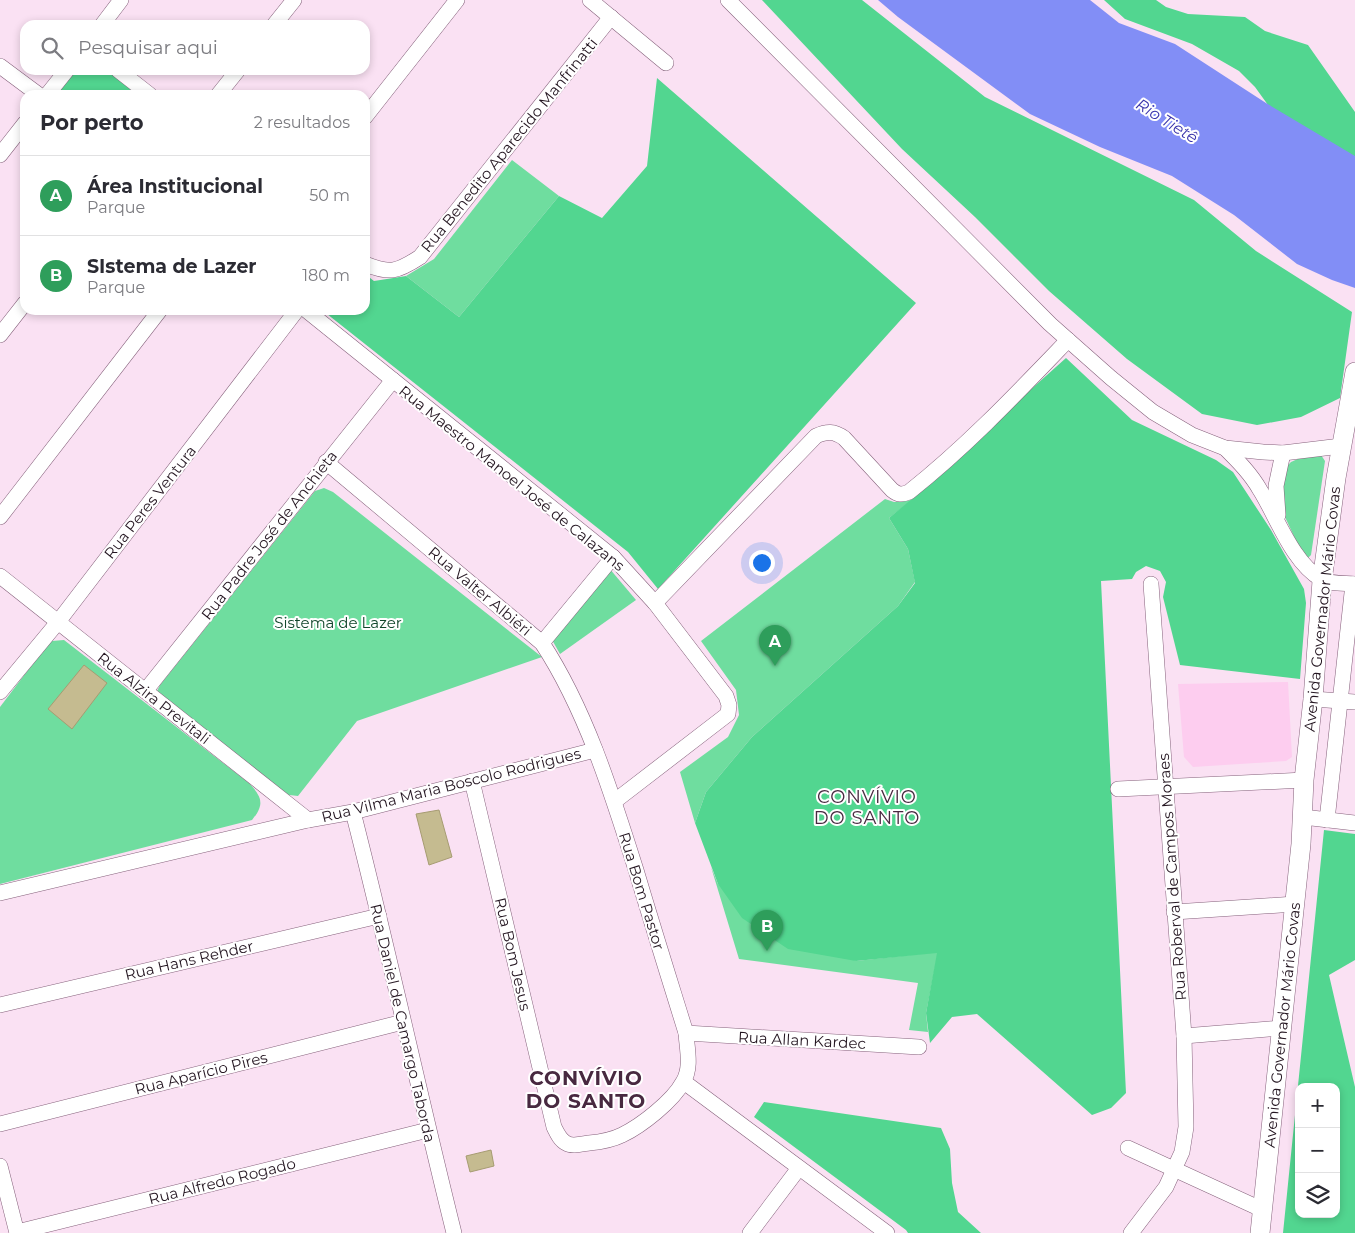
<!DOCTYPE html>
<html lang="pt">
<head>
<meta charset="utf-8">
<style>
	:root { --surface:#fff; --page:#f2f2f3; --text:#2b2b33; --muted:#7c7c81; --line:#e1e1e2; --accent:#368a5d }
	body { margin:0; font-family:Montserrat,sans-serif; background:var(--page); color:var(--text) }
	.controls { position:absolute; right:15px; bottom:15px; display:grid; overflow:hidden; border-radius:10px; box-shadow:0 2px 8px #0003 }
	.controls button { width:45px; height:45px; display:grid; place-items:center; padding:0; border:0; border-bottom:1px solid var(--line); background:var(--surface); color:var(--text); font:25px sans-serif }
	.you { position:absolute; left:761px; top:562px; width:18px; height:18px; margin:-12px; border:4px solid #fff; border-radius:50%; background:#1a73e8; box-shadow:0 0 0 8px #1a73e833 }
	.badge { display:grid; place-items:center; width:32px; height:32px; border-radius:50%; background:var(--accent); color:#fff; font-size:16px; font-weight:700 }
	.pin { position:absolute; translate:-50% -41px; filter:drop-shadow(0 1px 2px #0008) }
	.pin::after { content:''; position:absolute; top:26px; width:18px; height:15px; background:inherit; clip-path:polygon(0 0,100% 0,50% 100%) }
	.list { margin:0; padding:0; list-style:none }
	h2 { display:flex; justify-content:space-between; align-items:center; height:65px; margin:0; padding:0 20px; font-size:21px }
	h2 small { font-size:16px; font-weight:400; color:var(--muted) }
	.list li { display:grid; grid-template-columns:32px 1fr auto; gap:15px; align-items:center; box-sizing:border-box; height:80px; padding:0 20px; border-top:1px solid var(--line) }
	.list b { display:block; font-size:19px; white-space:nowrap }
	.list p { margin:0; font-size:16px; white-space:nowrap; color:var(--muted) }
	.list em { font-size:16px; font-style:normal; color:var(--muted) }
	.icon { flex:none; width:28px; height:28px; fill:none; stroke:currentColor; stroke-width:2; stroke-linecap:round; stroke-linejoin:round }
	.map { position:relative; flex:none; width:1355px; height:1233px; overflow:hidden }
	.search { position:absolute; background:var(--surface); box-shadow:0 2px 8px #0003; left:20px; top:20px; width:350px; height:55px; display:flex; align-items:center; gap:12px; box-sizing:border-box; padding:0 18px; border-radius:15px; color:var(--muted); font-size:19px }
	.panel { position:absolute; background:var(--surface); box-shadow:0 2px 8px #0003; left:20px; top:90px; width:350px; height:225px; border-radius:15px }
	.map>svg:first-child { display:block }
</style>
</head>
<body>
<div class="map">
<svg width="1355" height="1233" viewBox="0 0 1355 1233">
	<rect width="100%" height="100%" fill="#fae1f3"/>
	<path fill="#fdcdef" d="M1288 682 1292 757 1286 761 1193 767 1184 757 1178 684Z"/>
	<g fill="#6fdd9f">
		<path d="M512 160 559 196 459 317 406 276 434 259Z"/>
		<path d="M1311 453 1321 455 1325 461 1311 555 1308 558 1298 545 1285 517 1283 483 1286 467 1291 462Z"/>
		<path d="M324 488 333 492 542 657 357 721 298 796 281 794 160 695 157 691 160 685 315 491Z"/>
		<path d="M885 499 894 502 912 500 889 518 908 549 915 582 898 606 752 737 706 792 695 823 680 772 728 737 739 715 736 690 701 641Z"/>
		<path d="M609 568 636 600 560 654 551 638Z"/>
		<path d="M64 640 249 783C262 797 265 804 252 820L0 884V707L44 649 52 641Z"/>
		<path d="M711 867 718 884 856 961 938 952 926 1013 928 1032 909 1030 918 983 739 959Z"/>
	</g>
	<g fill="#52d690" fill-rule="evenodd">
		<path d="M762 0H862L985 97 1194 200 1256 251 1352 312 1340 398 1301 417 1257 425 1202 414 1127 359 1049 291 975 217 902 149Z"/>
		<path d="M1104 0H1156L1166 7 1188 14 1245 17 1265 31 1308 45 1355 112V169L1268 105 1255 87 1239 71 1192 44 1125 19Z"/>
		<path d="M74 70H107L138 95H54Z"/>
		<path d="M657 78 916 303 658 589 628 552 322 310H365V274L374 281 406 276 459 317 559 196 602 218 647 166Z"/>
		<path d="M1066 358 1132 420 1216 460 1233 472 1271 530 1304 589 1306 603 1300 679 1180 665 1163 597 1166 582 1160 571 1146 566 1136 572 1132 579 1101 581 1126 1093 1111 1108 1092 1115 977 1014 952 1017 930 1043 926 1013 937 953 856 961 788 949 742 918 718 884 695 823 706 792 752 737 898 606 915 583 908 549 889 518 949 468 999 418Z"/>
		<path d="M1324 830 1355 834V960L1329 975 1355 1087V1233H1283ZM1299 1087H1336V1214H1299Z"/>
		<path d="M764 1102 941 1128 950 1149 952 1183 958 1212 981 1233H908L906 1230 754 1117Z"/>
	</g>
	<path fill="#828ef6" d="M878 0H1090L1119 23 1175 44 1266 103 1355 156V288L1332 280 1297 264 1234 215 1172 176 1100 147 1030 114 898 17Z"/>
	<g fill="#c5bb90" stroke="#a69c72">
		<path d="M84 665 107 683 72 729 48 709Z"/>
		<path d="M439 810 452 857 429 865 416 814Z"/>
		<path d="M491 1150 494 1166 470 1172 466 1156Z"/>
	</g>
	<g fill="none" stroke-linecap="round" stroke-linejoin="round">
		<g stroke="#86627c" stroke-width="16">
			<g id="minor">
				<path d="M590 0 666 63"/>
				<path d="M728 0 1050 324 1111 378 1153 412 1192 435 1225 448 1263 452 1283 453 1341 446"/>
				<path d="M102 25 121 0"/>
				<path d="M274 25 294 0"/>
				<path d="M0 66 39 95"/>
				<path d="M118 70 150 95"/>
				<path d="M47 95 67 70"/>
				<path d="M218 95 238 70"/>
				<path d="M365 117 457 0"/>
				<path d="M0 155 25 123"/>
				<path d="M365 264C390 274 397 272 420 257L611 17"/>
				<path d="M306 310 613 557 655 603 726 696 729 705 728 714 615 801"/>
				<path d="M0 335 25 303"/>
				<path d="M1225 448C1238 461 1251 474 1260 490 1277 517 1292 562 1321 579 1329 584 1345 583 1355 584"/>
				<path d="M326 462 542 643C586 710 612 794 636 870 652 924 669 978 686 1033 687 1049 692 1068 683 1082 673 1101 641 1126 622 1135 612 1140 600 1142 589 1143 582 1144 572 1147 566 1143 560 1140 557 1133 554 1127L472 781"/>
				<path d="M1278 515 1276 486 1283 453"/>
				<path d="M0 517 160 310"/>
				<path d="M0 576 308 820"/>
				<path d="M655 603 816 436C827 431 834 431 844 438L892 490C898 495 902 495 909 492 967 446 1017 393 1068 340"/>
				<path d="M542 643 613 557"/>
				<path d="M146 690 393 380"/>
				<path d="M0 692 58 622 297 310"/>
				<path d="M1313 699 1355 702"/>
				<path d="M1118 789 1304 780"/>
				<path d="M353 812C389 952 419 1093 454 1233"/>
				<path d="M1303 817 1355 823"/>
				<path d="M1327 820 1353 584"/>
				<path d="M0 893 308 820 353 812 595 750"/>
				<path d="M1174 912 1295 904"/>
				<path d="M0 1005 379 916"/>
				<path d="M686 1033 919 1047"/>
				<path d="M1184 1036 1281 1028"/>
				<path d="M684 1082 887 1233"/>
				<path d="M0 1124 403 1022"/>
				<path d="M1128 1148 1263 1210"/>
				<path d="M0 1166 17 1233"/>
				<path d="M17 1232 428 1130"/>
				<path d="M750 1233 799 1168"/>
				<path d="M1131 1233 1166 1187 1182 1152 1186 1127 1184 1036 1151 584"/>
			</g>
		</g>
		<g stroke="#86627c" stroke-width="20">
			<path id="major" d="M1260 1233 1301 844 1304 780 1313 699 1322 581 1336 478 1355 372"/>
		</g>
		<use href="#minor" stroke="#fff" stroke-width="15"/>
		<use href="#major" stroke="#fff" stroke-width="19"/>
	</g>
	<g text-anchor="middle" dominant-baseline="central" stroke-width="4" stroke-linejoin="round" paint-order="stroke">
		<g font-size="15" fill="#241621" stroke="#fff">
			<text transform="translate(509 145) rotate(-51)">Rua Benedito Aparecido Manfrinatti</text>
			<text transform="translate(512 478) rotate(39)">Rua Maestro Manoel José de Calazans</text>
			<text transform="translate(150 502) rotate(-52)">Rua Peres Ventura</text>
			<text transform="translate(269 535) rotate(-52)">Rua Padre José de Anchieta</text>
			<text transform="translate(480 591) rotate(40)">Rua Valter Albiéri</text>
			<text transform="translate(1322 609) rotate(-84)">Avenida Governador Mário Covas</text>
			<text transform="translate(154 698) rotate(38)">Rua Alzira Previtali</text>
			<text transform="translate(451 785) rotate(-14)">Rua Vilma Maria Boscolo Rodrigues</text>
			<text transform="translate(1172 877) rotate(-94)">Rua Roberval de Campos Moraes</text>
			<text transform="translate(642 891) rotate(73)">Rua Bom Pastor</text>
			<text transform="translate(513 954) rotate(77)">Rua Bom Jesus</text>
			<text transform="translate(189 960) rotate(-13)">Rua Hans Rehder</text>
			<text transform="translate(403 1023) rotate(77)">Rua Daniel de Camargo Taborda</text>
			<text transform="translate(1282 1025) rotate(-84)">Avenida Governador Mário Covas</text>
			<text transform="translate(802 1040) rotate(3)">Rua Allan Kardec</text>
			<text transform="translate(201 1073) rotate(-14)">Rua Aparício Pires</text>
			<text transform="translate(222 1181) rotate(-14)">Rua Alfredo Rogado</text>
		</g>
		<g font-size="15" fill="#12472c" stroke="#fff">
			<text x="338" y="622">Sistema de Lazer</text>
		</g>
		<g font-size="16" font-style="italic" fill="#3933ab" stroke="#fff">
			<text transform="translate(1167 121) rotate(32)">Rio Tietê</text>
		</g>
		<g font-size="18" letter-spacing="1" fill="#482940" stroke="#fff">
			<text x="867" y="797">CONVÍVIO<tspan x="867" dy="21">DO SANTO</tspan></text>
		</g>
		<g font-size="20" font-weight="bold" letter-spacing="1" fill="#482940" stroke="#fff">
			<text x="586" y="1078">CONVÍVIO<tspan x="586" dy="23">DO SANTO</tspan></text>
		</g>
	</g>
</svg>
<div class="controls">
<button>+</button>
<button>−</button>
<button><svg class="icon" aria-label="layers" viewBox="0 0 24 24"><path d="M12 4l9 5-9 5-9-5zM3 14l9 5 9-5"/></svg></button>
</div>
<div class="you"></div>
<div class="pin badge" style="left:775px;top:666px;background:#2e9e5b">A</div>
<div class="pin badge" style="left:767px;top:951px;background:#2e9e5b">B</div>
<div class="search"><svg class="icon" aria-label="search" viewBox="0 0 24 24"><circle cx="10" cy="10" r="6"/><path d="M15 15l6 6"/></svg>Pesquisar aqui</div>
<section class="panel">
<h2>Por perto<small>2 resultados</small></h2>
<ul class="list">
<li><span class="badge" style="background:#2e9e5b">A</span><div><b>Área Institucional</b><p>Parque</p></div><em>50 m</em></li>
<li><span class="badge" style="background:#2e9e5b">B</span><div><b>SIstema de Lazer</b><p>Parque</p></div><em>180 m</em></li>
</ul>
</section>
</div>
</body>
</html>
